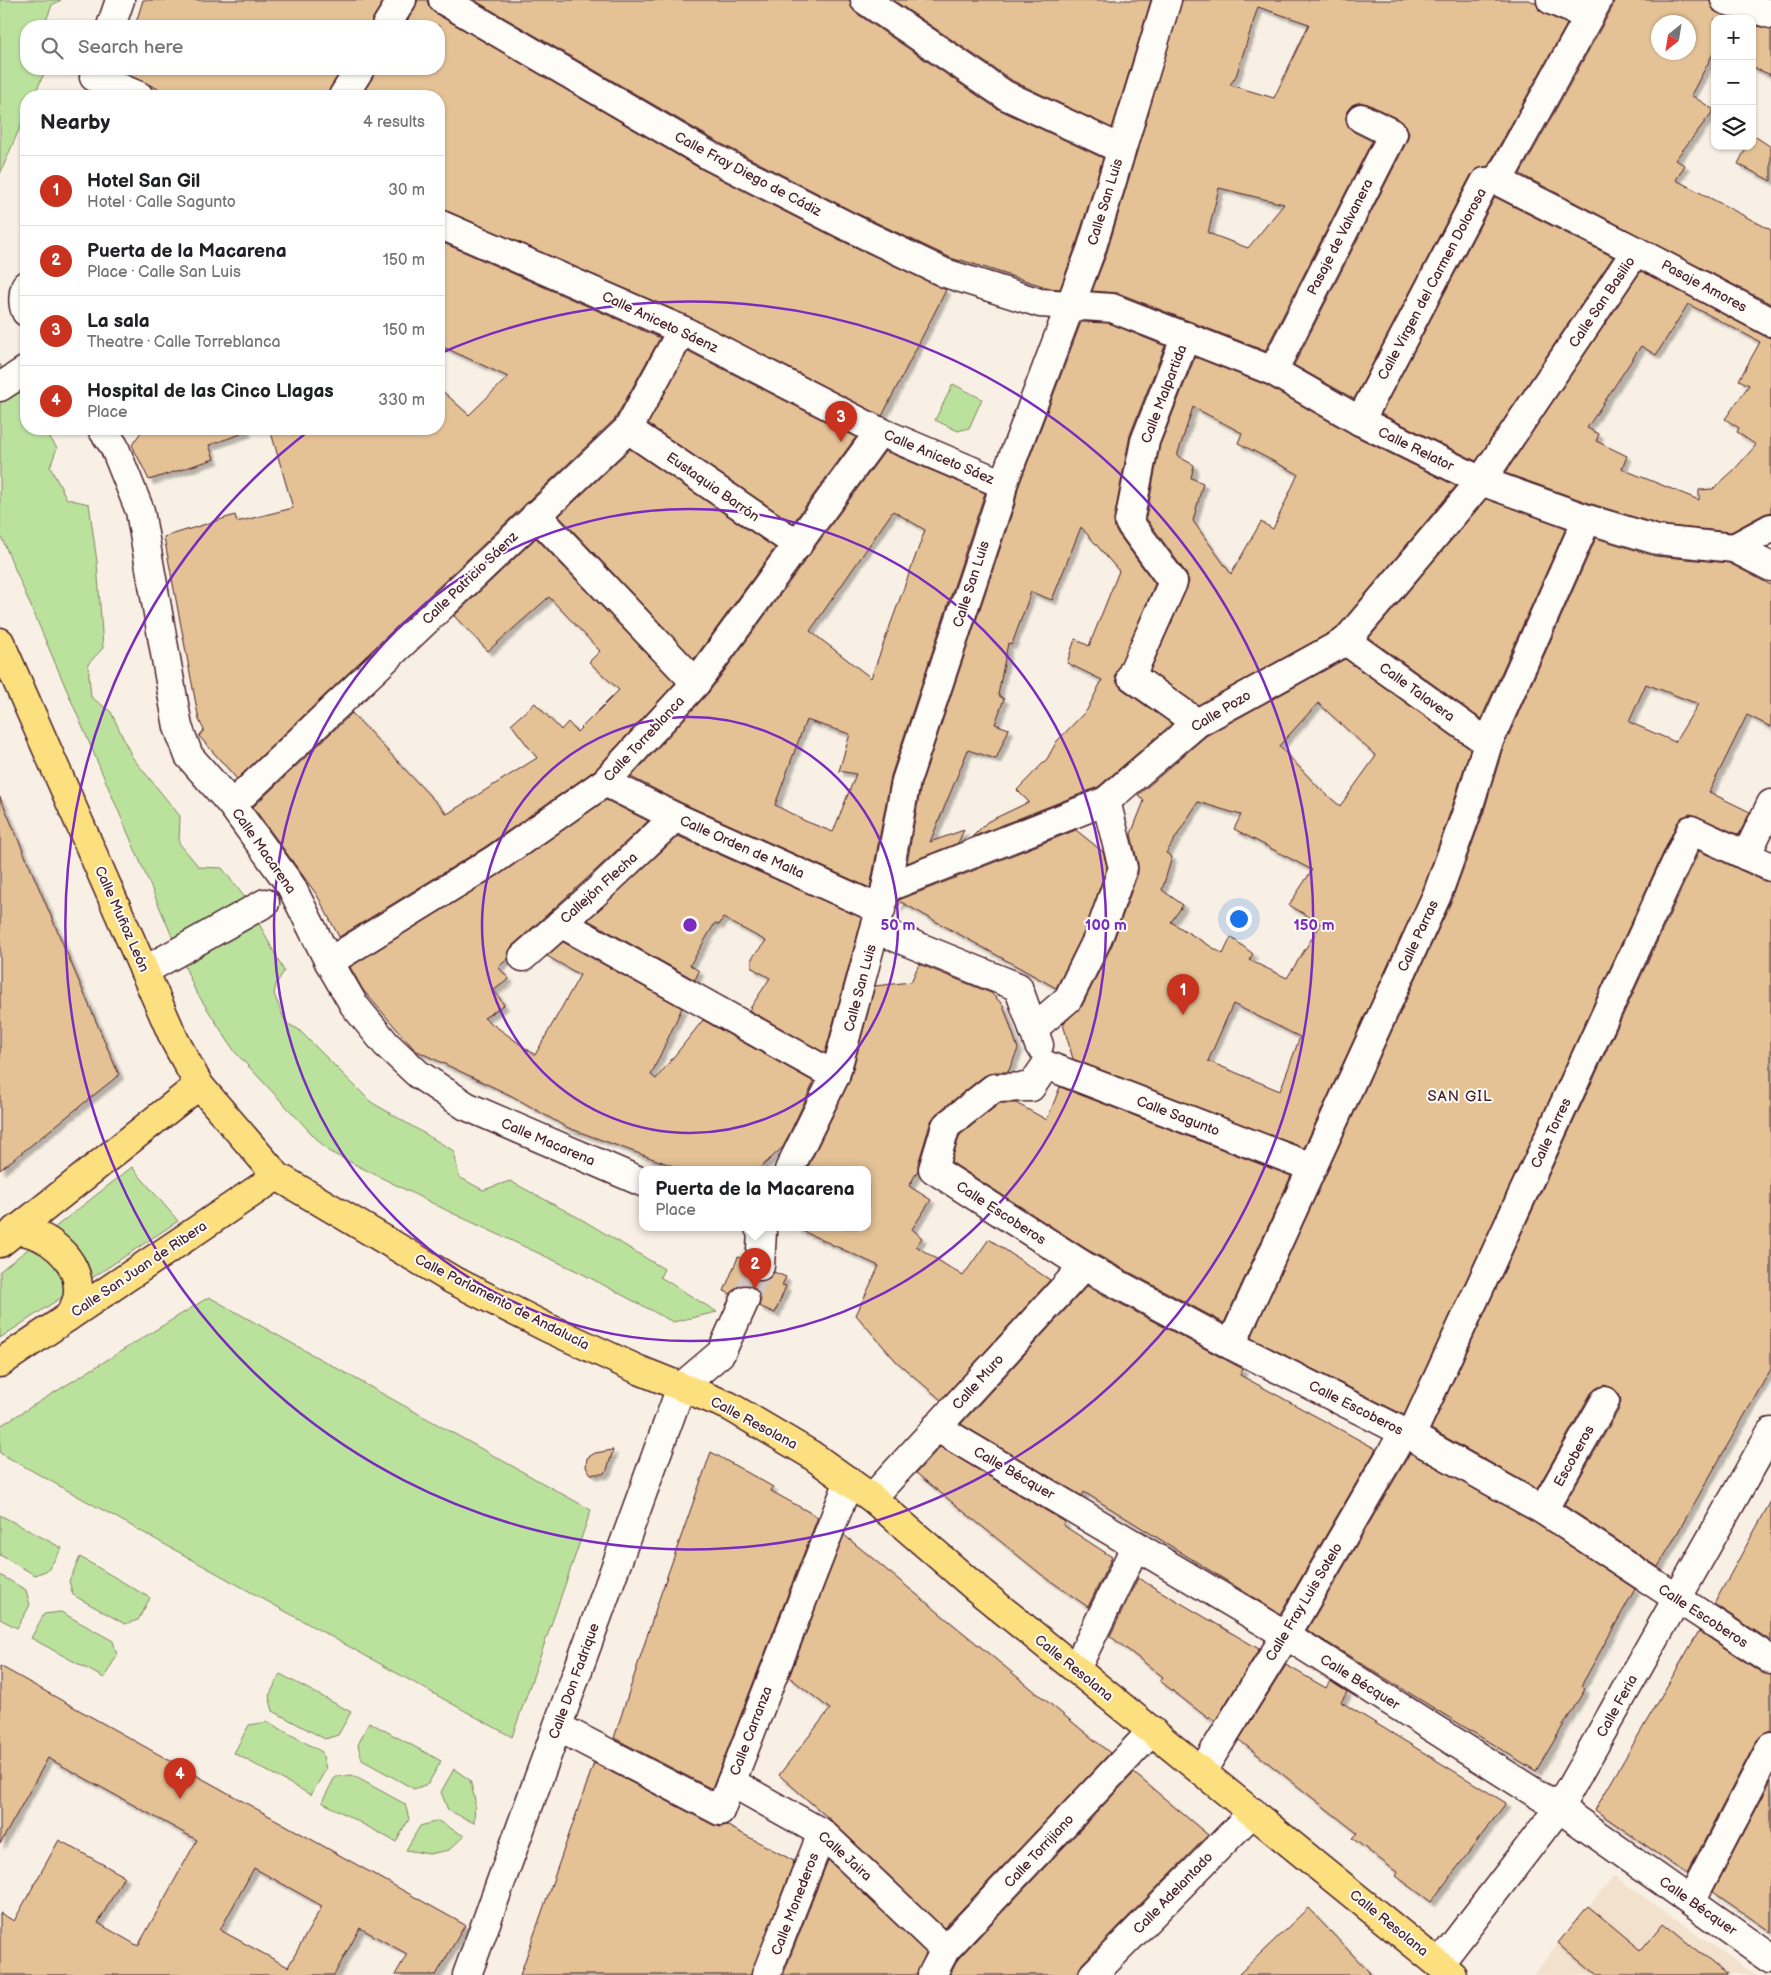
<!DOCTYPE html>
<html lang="en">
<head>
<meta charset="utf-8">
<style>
	:root { --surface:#fff; --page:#f6f6f6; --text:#202124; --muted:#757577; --line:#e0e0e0; --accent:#c8321e }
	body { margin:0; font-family:"Balsamiq Sans",sans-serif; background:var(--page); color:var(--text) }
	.controls { position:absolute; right:15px; top:15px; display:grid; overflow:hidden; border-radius:10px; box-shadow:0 1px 4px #0004 }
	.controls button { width:45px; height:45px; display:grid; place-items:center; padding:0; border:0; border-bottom:1px solid var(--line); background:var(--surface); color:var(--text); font:25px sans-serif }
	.compass { position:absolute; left:1651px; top:15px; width:45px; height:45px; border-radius:50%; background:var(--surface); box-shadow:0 1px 4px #0004; rotate:210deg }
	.you { position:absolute; left:1238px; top:918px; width:18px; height:18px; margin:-12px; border:4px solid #fff; border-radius:50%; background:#1a73e8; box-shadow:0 0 0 8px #1a73e833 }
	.badge { display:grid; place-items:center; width:32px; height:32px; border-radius:50%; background:var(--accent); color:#fff; font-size:16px; font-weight:700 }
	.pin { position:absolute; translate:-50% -41px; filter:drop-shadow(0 1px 2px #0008) }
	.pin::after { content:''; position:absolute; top:26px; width:18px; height:15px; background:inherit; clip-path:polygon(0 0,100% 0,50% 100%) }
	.popup { position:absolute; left:639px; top:1166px; width:232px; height:65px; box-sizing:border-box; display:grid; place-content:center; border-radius:10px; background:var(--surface); filter:drop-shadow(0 1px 4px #0005); font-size:16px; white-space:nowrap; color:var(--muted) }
	.popup b { font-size:19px; color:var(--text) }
	.popup::after { content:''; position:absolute; left:50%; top:100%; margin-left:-10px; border:10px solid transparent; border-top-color:var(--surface) }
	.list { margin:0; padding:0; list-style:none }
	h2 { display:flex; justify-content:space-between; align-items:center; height:65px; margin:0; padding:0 20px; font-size:21px }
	h2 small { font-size:16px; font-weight:400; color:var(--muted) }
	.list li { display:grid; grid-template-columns:32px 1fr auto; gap:15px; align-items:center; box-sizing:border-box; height:70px; padding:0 20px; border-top:1px solid var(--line) }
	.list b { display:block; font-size:19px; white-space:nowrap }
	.list p { margin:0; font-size:16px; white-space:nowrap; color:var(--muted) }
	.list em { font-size:16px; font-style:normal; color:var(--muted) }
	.icon { flex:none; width:28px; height:28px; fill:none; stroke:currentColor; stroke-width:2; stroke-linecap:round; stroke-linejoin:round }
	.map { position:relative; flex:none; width:1771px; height:1975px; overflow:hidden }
	.search { position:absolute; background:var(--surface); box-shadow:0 1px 4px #0004; left:20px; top:20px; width:425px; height:55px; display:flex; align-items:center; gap:12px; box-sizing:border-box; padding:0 18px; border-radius:20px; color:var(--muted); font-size:19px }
	.panel { position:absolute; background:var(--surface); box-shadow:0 1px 4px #0004; left:20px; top:90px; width:425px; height:345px; border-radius:20px }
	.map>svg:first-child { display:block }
</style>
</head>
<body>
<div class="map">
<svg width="1771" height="1975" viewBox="0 0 1771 1975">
	<defs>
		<filter id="shadow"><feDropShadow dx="4.5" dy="4.5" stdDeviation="1" flood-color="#0004"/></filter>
	</defs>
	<rect width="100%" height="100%" fill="#f8f0e4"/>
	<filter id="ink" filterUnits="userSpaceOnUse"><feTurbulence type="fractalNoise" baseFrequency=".02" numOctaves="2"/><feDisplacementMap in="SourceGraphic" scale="10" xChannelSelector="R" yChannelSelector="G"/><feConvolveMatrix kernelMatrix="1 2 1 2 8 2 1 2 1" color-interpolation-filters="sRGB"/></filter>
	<g filter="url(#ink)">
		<path fill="#f2e2cd" d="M1614 1876 1756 1975H1534L1558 1943Z"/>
		<g fill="#bbe29d" stroke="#828064">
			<path d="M0 0H61L52 5 44 26H26V69H46L34 96H26V113L0 174Z"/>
			<path d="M0 364 26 403V429H44L57 448 50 467 67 499 89 504 97 562 103 648 88 664 91 697 111 712 132 757 180 816 179 843 199 867 222 868 246 899 284 971 276 984 274 994 286 1023 298 1029 371 1102 454 1151 459 1177 483 1190 510 1181 581 1219 664 1269 660 1277 717 1312 673 1322 579 1272 452 1213 328 1151 235 1052 195 990 0 534Z"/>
			<path d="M953 384 982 399 969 428 958 431 935 420Z"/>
			<path d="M132 1167 178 1221 92 1278H88L54 1232V1228Z"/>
			<path d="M32 1246 65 1270V1295L0 1338V1271Z"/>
			<path d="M209 1297 591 1510 512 1737 0 1453V1426Z"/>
			<path d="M0 1515 62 1548 48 1570 35 1575 0 1555Z"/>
			<path d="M80 1557 150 1598 138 1620 125 1624 73 1595 69 1581Z"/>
			<path d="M0 1575 26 1590 30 1605 17 1628 0 1619Z"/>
			<path d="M61 1612 113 1641 117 1655 104 1678 31 1638 44 1614Z"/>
			<path d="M280 1674 351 1712 338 1735 325 1739 273 1711 269 1696Z"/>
			<path d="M268 1722 322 1752 326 1769 311 1795 234 1753 249 1725Z"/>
			<path d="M369 1722 441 1761 428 1784 414 1789 362 1760 358 1745Z"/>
			<path d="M454 1769 470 1780 475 1800 474 1823 448 1810 441 1792Z"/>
			<path d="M352 1775 405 1804 409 1819 396 1842 322 1802 335 1777Z"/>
			<path d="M438 1821 464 1836 449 1850 429 1854 406 1850 420 1826Z"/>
		</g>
		<g fill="#e4c296" stroke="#4a1f2b" fill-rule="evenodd" filter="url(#shadow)">
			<path d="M143 0H384L373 18 370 26H135Z"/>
			<path d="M418 0H427L429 7 435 13 701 169 840 240 946 290 882 416 688 316 445 210 439 209V96H361L373 77 375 69H439V26H404L415 8Z"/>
			<path d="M474 0H850L851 7 856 13 996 108 1103 158 1076 245 1060 289 1049 288 961 260 960 261 951 258 854 212 716 141Z"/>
			<path d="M893 0H1151L1112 128 1013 81Z"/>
			<path d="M1182 0H1529L1536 3 1539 10 1545 14 1567 24 1488 166 1477 169 1471 175 1354 399 1294 365 1407 141 1409 133 1406 125 1400 120 1368 104 1360 102 1352 105 1347 111 1346 119 1348 126 1354 132 1372 141 1265 351 1118 293 1092 291 1106 255ZM1258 7 1309 24 1274 98 1230 85 1236 76ZM1219 188 1284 204 1248 248 1208 233Z"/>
			<path d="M1614 0H1710L1714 11 1733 19H1715V50L1691 95 1714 110 1675 160 1685 165 1676 180 1771 230V304L1520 174 1612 8ZM1658 22H1688V52H1658Z"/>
			<path d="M1752 25 1771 29V75L1752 67Z"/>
			<path d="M115 69H342L330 88 328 96H174Z"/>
			<path d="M1753 135 1771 147V181L1738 164 1747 146H1752Z"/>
			<path d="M1495 197 1613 257 1476 461 1381 414Z"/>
			<path d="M439 241 660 338 615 419 237 779 199 736 204 730 199 720 164 537 235 515 237 522 293 508 270 429H439V388L469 415 508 377 439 345Z"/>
			<path d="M1641 271 1764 336 1771 338V512L1764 514 1731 532 1660 525 1592 504 1505 473ZM1688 304 1760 342 1739 380 1749 385 1725 419 1739 428 1737 432 1756 445 1734 470 1713 489 1699 490V500L1622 469 1627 456 1596 441 1599 434 1587 428 1641 346 1656 355Z"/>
			<path d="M1081 322 1109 323 1165 346 1130 435 1114 519 1116 531 1155 584 1115 676 1117 683 1122 689 1172 724 1098 787 972 837 987 822 1029 802 1017 790 1047 759 1057 741 1087 710 1102 680 1067 663 1075 639 1089 646 1119 571 1081 527 1052 600 1031 592 1012 644 1008 643 998 695 1004 699 995 724 1009 729 996 759 968 750 930 842 964 830 958 843 907 863 921 785 1015 504 1018 488Z"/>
			<path d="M688 351 856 437 793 523 648 424Z"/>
			<path d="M1195 357 1266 385 1353 435 1456 486 1336 629 1198 705 1150 671 1187 588 1189 581 1186 573 1146 518 1160 445ZM1193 407 1242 433 1238 443 1298 474 1273 529 1261 522 1231 574 1193 521 1203 483 1191 478 1194 465 1177 456Z"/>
			<path d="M143 429H246L247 432 209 445 214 459 149 480 132 445Z"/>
			<path d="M630 449 775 548 694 659 559 516Z"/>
			<path d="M885 451 985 493 891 776 870 888 682 803 631 777 709 692ZM893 511 925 530 871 678 810 631ZM806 720 850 734 839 771 856 774 833 832 805 821 775 805Z"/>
			<path d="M1486 499 1566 528 1481 719 1369 638Z"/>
			<path d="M536 538 675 683 595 770 485 847 339 937 317 895 253 807 352 713 447 814 537 758 511 724 535 703 561 730 568 722 577 732 619 690 589 662 600 651 549 597 488 651 454 616Z"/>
			<path d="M1596 538 1655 556 1729 563 1771 585V727L1747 715 1709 792 1750 812 1739 835 1697 816 1690 814 1682 817 1677 823 1404 1415 1251 1338 1451 902 1483 814 1503 748ZM1646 684 1698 704 1675 742 1629 722Z"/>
			<path d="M1345 659 1470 749 1453 804 1423 889 1304 1148 1073 1059 1063 1024 1082 1006 1112 945 1138 873V864L1131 834 1144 801 1138 795 1206 736ZM1318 703 1376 756 1340 806 1320 789 1279 746ZM1198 802 1241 815 1234 829 1312 870 1289 905 1321 924 1287 978 1249 960 1253 954 1231 937 1223 954 1171 922 1183 905 1162 890 1172 857 1166 853ZM1233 1004 1300 1037 1280 1091 1208 1061Z"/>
			<path d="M0 797 119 1075 0 1170Z"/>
			<path d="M606 800 648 821 582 883 512 946 508 953V959L498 967 509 979 494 990 504 1005 484 1018 535 1055 580 975 547 956 563 942 682 1008 651 1075 656 1079 703 1020 814 1082 783 1147 758 1170H684L566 1127 512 1096 415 1050 363 990 350 967 502 873Z"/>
			<path d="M1076 830 1103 852 1107 867 1084 932 1056 988 901 902 897 908 899 900Z"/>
			<path d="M678 836 862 918 825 1053 749 1010 770 978 752 968V958L766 941 723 918 719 925 715 923 690 965 699 971 695 980 588 920Z"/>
			<path d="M1699 851 1764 881 1771 882V1369L1658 1567 1564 1505 1619 1409 1621 1400 1619 1394 1613 1388 1604 1385 1597 1388 1591 1393 1537 1489 1431 1429Z"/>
			<path d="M919 964 991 993 1003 1005 1018 1049 1008 1072H994L984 1076 936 1114 931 1121 918 1164V1170L909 1186 931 1200 912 1229 922 1238 916 1246 963 1276 989 1239 1050 1280 941 1400 896 1361 856 1315 879 1266 796 1228H868V1170H809L807 1169 850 1080 875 986 911 982Z"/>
			<path d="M1060 1087 1291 1176 1224 1323 1088 1250 951 1162 960 1135 1000 1103H1016L1047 1120Z"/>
			<path d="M738 1257 745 1260 746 1273 752 1279 760 1282 767 1280 774 1272 786 1277 782 1285 786 1286 775 1313 759 1306 761 1299 758 1291 751 1286 744 1284 736 1287 731 1294 724 1291Z"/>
			<path d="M1087 1286 1243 1369 1240 1375 1376 1449 1280 1614 1084 1492 1082 1496 961 1424Z"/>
			<path d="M940 1447 1065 1522 1063 1525 1112 1557 1088 1607 1042 1575 916 1473Z"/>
			<path d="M613 1450 607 1470 603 1474H591L586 1467 587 1458 595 1453Z"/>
			<path d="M711 1452 773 1487 771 1491 818 1517 712 1789 614 1738 659 1599Z"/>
			<path d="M1410 1453 1535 1523 1635 1589 1581 1686 1585 1689 1536 1771 1307 1630Z"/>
			<path d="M1771 1501V1641L1714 1604Z"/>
			<path d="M844 1535 1110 1753 944 1928 833 1822 779 1775 830 1709 789 1677Z"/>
			<path d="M1138 1578 1259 1649 1215 1721 1210 1717 1209 1719 1160 1681 1163 1677 1110 1636Z"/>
			<path d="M1699 1631 1762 1673 1771 1675V1731L1763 1734 1757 1740 1687 1874 1595 1810Z"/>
			<path d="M1286 1665 1326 1688 1330 1681 1347 1692 1341 1702 1506 1803 1431 1902 1396 1876 1398 1873 1352 1838 1357 1833 1239 1740Z"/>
			<path d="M0 1666 465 1925 436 1975H395L407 1954 360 1928 334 1975H0V1913L14 1921 59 1840 124 1876 98 1923 138 1946 197 1840 48 1758 0 1844ZM254 1868 322 1906 288 1967 220 1930Z"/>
			<path d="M594 1763 713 1825 721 1827 726 1825 794 1861 751 1975H520Z"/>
			<path d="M1134 1773 1208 1835 1082 1964 1078 1975H950L958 1959Z"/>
			<path d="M1771 1781V1932L1713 1892Z"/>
			<path d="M828 1860 926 1953 916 1975H783Z"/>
			<path d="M1588 1906 1641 1950 1663 1923 1727 1975H1596L1558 1943Z"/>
			<path d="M1308 1908 1372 1975H1238Z"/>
		</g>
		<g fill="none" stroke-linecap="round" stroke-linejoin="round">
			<path stroke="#d5c6bf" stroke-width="28" stroke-dasharray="28 14" stroke-linecap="butt" d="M745 1300 760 1266"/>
			<g stroke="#4a1f2b" stroke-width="31">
				<g id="minor">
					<path d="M443 0 708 155 847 226 945 273 1040 303 1112 308 1273 371 1360 421 1481 481 1587 519 1657 540 1734 548 1771 567"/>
					<path d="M865 0 1005 95 1121 149"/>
					<path d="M1551 0 1589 16"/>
					<path d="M1725 0 1771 14"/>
					<path d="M111 26 120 0"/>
					<path d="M386 26 402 0"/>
					<path d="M94 77 139 96"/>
					<path d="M343 96 360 69"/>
					<path d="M1498 181 1598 0"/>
					<path d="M439 224 682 330 876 430 1003 484"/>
					<path d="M1636 251 1771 322"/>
					<path d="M26 285C23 293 22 304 26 312"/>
					<path d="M1186 336 1145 441 1129 522 1173 582 1131 676 1197 723"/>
					<path d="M1273 371 1393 134 1361 118"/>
					<path d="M0 387 26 370"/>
					<path d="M1360 421 1485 182 1498 181"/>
					<path d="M102 429 114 446 140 511 178 727 189 756 232 805 291 886 329 962 354 1005 386 1044 418 1074 466 1106 642 1182"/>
					<path d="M628 429 798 545"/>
					<path d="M536 515 696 683"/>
					<path d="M1734 548 1771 528"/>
					<path d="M1346 641 1488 743"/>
					<path d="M605 782 675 817 881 910"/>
					<path d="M232 805 628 429 682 330"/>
					<path d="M1746 856 1771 804"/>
					<path d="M886 888 1106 801 1197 723 1346 641 1481 481 1636 251 1498 181"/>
					<path d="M561 923 835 1076"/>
					<path d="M875 929 1018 987 1039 1045"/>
					<path d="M523 957 593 895 675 817"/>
					<path d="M329 962 494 860 605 782 696 683 880 431"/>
					<path d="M144 971 265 903"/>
					<path d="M1033 1029 1068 999 1098 938 1123 868 1106 801"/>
					<path d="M1046 1065 1031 1087 994 1088 946 1126 933 1169 1084 1266 1231 1345 1411 1436 1543 1510 1771 1660"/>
					<path d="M1046 1065 1311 1167"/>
					<path d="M789 1170 835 1076 886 888 906 781 1000 499 1003 484 1091 250 1167 0"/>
					<path d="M759 1228 762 1232 760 1266"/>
					<path d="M1231 1345 1437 895 1468 809 1488 743 1587 519"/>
					<path d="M936 1427 1286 1635 1559 1808 1771 1958"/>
					<path d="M1411 1436 1691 830 1771 867"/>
					<path d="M872 1498 1084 1266"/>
					<path d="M1543 1510 1605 1401"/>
					<path d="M1076 1669 1136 1545"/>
					<path d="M558 1727 720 1811 849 1481"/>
					<path d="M1202 1771 1286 1635 1404 1432"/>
					<path d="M731 1782 822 1833 945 1950"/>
					<path d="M1691 1901 1771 1747"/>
					<path d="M1439 1964 1559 1808 1771 1432"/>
					<path d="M467 1975 681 1387 721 1353 745 1300"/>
					<path d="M766 1975 822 1833"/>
					<path d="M932 1975 945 1950 1152 1731"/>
					<path d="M1093 1975 1253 1812"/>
				</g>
			</g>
			<g stroke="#4a1f2b" stroke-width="31">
				<g id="major">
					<path d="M0 642 175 1041 199 1085 277 1176 451 1279 548 1328 639 1370 729 1406 810 1454 872 1498 977 1589 1452 1975"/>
					<path d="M15 1230C46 1232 80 1259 78 1292 78 1302 73 1310 68 1317"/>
					<path d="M0 1243 199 1085"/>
					<path d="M0 1363 277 1176"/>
				</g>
			</g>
			<use href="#minor" stroke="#fdfcf7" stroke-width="28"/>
			<use href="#major" stroke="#fce080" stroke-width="28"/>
		</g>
	</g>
	<g fill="none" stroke="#7b2cbf" stroke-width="2.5">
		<circle cx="690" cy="925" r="208"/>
		<circle cx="690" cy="925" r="416"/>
		<path d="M441 353A624 624 0 1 1 310 430"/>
	</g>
	<g text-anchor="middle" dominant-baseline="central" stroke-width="4" stroke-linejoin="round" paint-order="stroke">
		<g font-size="14" fill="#4a1f2b" stroke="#fdfcf7">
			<text transform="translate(748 174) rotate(28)">Calle Fray Diego de Cádiz</text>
			<text transform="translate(1105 202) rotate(-73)">Calle San Luis</text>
			<text transform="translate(1340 237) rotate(-63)">Pasaje de Valvanera</text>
			<text transform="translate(1432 284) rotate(-62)">Calle Virgen del Carmen Dolorosa</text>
			<text transform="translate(1704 286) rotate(28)">Pasaje Amores</text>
			<text transform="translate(1602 302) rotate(-56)">Calle San Basilio</text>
			<text transform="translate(660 322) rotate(25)">Calle Aniceto Sáenz</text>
			<text transform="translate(1164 394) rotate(-69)">Calle Malpartida</text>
			<text transform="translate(1416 449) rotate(26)">Calle Relator</text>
			<text transform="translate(939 457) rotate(23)">Calle Aniceto Sáez</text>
			<text transform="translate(713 487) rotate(35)">Eustaquia Barrón</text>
			<text transform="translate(470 578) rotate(-44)">Calle Patricio Sáenz</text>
			<text transform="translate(971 584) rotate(-72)">Calle San Luis</text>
			<text transform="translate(1417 692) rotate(36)">Calle Talavera</text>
			<text transform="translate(1221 711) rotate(-31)">Calle Pozo</text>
			<text transform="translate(644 739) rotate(-47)">Calle Torreblanca</text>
			<text transform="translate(742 847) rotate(24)">Calle Orden de Malta</text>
			<text transform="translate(264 851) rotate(55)">Calle Macarena</text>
			<text transform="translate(599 888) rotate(-42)">Callejón Flecha</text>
			<text transform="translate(122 919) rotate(66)">Calle Muñoz León</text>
			<text transform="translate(1418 936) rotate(-65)">Calle Parras</text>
			<text transform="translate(860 988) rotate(-75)">Calle San Luis</text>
			<text transform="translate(1178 1116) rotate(21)">Calle Sagunto</text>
			<text transform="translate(1551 1133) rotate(-65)">Calle Torres</text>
			<text transform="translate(548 1142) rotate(23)">Calle Macarena</text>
			<text transform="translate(1001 1213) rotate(33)">Calle Escoberos</text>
			<text transform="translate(139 1269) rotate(-34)">Calle San Juan de Ribera</text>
			<text transform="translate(502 1302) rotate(27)">Calle Parlamento de Andalucía</text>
			<text transform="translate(978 1382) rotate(-48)">Calle Muro</text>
			<text transform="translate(1356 1408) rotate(27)">Calle Escoberos</text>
			<text transform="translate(754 1423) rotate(28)">Calle Resolana</text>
			<text transform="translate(1574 1456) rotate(-61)">Escoberos</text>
			<text transform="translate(1014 1473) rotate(30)">Calle Bécquer</text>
			<text transform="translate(1304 1602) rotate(-59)">Calle Fray Luis Sotelo</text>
			<text transform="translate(1703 1616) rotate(33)">Calle Escoberos</text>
			<text transform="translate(1074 1668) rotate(39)">Calle Resolana</text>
			<text transform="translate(574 1681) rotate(-70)">Calle Don Fadrique</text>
			<text transform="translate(1360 1682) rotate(32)">Calle Bécquer</text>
			<text transform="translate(1617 1706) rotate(-61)">Calle Feria</text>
			<text transform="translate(751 1731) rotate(-69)">Calle Carranza</text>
			<text transform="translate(1039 1851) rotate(-47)">Calle Torrijiano</text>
			<text transform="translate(845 1856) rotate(42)">Calle Jaira</text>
			<text transform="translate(1173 1893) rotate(-46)">Calle Adelantado</text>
			<text transform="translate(795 1904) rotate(-69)">Calle Monederos</text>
			<text transform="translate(1698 1906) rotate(35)">Calle Bécquer</text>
			<text transform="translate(1389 1923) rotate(39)">Calle Resolana</text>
		</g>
		<g font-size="15" letter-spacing="1" fill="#4a1f2b" stroke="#fdfcf7">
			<text x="1460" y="1096">SAN GIL</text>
		</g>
	</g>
	<circle cx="690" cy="925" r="8" fill="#7b2cbf" stroke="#fdfcf7" stroke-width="2.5"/>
	<g font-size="15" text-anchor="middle" font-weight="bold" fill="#7b2cbf" stroke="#fdfcf7" stroke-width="4" stroke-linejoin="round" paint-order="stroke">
		<text x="898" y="930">50 m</text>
		<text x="1106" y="930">100 m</text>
		<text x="1314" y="930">150 m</text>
	</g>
</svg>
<div class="controls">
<button>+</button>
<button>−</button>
<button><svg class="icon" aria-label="layers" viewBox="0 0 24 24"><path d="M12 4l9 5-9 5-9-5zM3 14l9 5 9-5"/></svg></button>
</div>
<svg class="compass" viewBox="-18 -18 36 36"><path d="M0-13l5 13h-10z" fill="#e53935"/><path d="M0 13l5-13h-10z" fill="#757577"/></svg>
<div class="you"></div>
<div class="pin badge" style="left:1183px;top:1015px">1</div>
<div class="pin badge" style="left:755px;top:1289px">2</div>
<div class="popup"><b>Puerta de la Macarena</b>Place</div>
<div class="pin badge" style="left:841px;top:442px">3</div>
<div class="pin badge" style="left:180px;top:1799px">4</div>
<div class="search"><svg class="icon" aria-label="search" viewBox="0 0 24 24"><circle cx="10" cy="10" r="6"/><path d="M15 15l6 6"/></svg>Search here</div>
<section class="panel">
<h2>Nearby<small>4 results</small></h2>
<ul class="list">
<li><span class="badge">1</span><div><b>Hotel San Gil</b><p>Hotel · Calle Sagunto</p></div><em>30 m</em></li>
<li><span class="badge">2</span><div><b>Puerta de la Macarena</b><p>Place · Calle San Luis</p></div><em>150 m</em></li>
<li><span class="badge">3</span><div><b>La sala</b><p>Theatre · Calle Torreblanca</p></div><em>150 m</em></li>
<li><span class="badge">4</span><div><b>Hospital de las Cinco Llagas</b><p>Place</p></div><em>330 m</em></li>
</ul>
</section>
</div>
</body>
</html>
